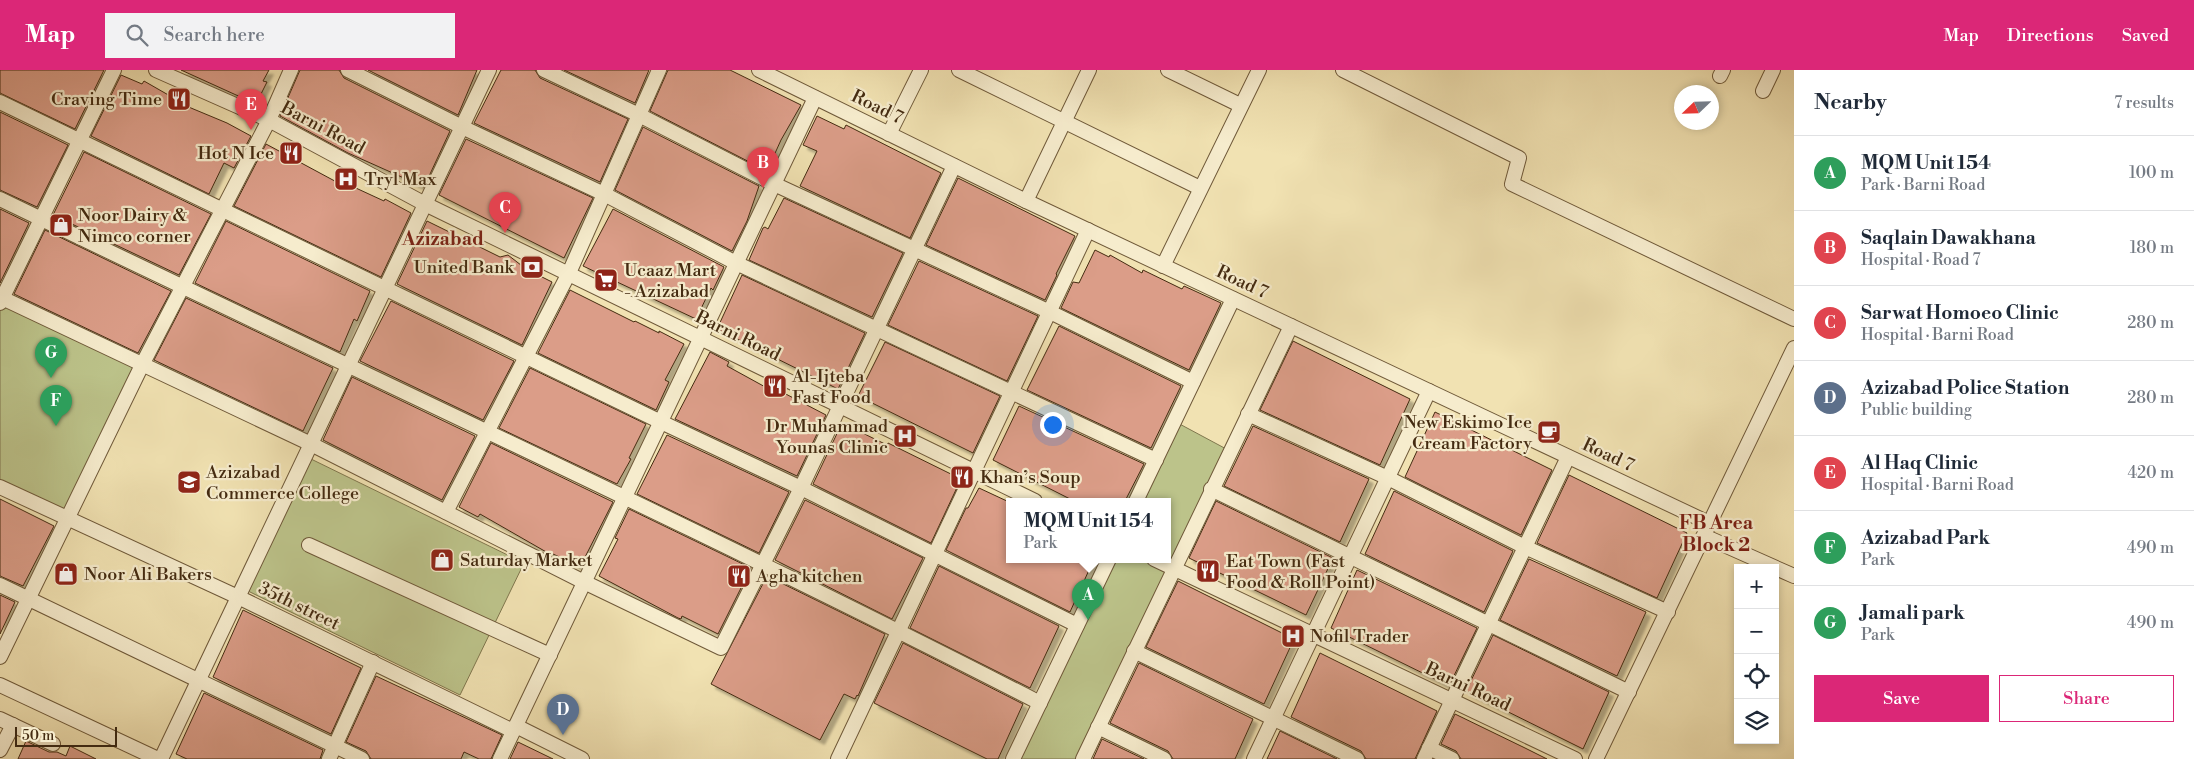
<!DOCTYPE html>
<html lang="en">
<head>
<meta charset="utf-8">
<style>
	:root { --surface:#fff; --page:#f2f2f3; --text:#1f2937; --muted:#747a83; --line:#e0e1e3; --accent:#db2777 }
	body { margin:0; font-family:"Libre Bodoni",serif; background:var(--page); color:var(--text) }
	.controls { position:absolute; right:15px; bottom:15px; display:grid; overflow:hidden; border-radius:0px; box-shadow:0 2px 8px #0003 }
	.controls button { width:45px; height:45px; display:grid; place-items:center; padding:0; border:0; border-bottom:1px solid var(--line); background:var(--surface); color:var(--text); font:25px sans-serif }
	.compass { position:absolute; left:1674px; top:15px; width:45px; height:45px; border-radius:50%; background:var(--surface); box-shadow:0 2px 8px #0003; rotate:247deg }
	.scale { position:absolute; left:15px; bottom:12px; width:102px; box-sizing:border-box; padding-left:5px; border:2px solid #442b11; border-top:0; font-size:14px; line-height:18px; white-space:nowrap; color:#442b11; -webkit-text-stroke:4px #f6eccd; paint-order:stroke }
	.you { position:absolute; left:1052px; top:354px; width:18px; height:18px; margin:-12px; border:4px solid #fff; border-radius:50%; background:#1a73e8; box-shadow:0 0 0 8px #1a73e833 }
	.badge { display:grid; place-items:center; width:32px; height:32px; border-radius:50%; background:var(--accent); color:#fff; font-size:16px; font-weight:700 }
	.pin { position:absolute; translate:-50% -41px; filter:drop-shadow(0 1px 2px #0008) }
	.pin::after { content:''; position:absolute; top:26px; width:18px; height:15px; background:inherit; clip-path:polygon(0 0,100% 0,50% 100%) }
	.popup { position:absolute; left:1006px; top:428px; width:165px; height:65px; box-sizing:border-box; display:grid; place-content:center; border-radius:0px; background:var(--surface); filter:drop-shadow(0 1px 4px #0005); font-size:16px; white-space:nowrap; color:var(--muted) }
	.popup b { font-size:19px; color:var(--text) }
	.popup::after { content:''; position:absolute; left:50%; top:100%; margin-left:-10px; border:10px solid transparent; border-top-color:var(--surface) }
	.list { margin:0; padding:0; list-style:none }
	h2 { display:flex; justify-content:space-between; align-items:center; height:65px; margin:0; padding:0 20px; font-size:21px }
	h2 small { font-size:16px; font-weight:400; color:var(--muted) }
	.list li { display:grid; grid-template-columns:32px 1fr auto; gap:15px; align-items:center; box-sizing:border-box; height:75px; padding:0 20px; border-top:1px solid var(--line) }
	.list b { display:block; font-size:19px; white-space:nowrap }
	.list p { margin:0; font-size:16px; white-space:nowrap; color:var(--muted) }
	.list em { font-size:16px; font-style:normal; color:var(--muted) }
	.actions { display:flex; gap:10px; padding:15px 20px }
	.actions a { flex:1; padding:11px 0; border:1px solid var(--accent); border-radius:0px; text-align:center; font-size:18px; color:var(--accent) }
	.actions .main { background:var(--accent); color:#fff }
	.icon { flex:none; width:28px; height:28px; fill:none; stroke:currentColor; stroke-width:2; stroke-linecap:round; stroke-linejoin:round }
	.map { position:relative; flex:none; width:1794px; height:689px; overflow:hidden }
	header { display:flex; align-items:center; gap:30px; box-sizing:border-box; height:70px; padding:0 25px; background:var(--accent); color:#fff }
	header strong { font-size:24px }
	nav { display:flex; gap:28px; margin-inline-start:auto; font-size:18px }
	.search { width:350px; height:45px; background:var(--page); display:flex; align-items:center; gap:12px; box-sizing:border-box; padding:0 18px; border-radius:0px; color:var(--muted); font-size:19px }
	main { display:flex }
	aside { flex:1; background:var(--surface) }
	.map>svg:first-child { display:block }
</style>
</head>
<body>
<header>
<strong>Map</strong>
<div class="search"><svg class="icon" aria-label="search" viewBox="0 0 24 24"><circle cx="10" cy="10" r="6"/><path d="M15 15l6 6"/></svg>Search here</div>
<nav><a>Map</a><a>Directions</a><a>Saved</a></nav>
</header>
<main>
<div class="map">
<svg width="1794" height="689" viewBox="0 0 1794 689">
	<defs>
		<filter id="shadow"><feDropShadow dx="4.5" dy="4.5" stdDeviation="1" flood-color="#0004"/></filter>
	</defs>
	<rect width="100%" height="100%" fill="#f1e2b2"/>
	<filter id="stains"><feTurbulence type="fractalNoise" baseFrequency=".004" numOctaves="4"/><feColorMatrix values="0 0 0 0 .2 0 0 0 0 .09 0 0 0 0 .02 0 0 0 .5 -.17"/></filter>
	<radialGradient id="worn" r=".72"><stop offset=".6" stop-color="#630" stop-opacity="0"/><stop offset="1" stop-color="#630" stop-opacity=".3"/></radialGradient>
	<g fill="#bcc38a" stroke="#80774e">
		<path d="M0 233 142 295 67 449 0 417Z"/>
		<path d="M1174 351 1230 381 1083 689H1013L1109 489H1167V431H1136Z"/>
		<path d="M311 389 524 493 460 625 248 521Z"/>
	</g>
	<g fill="#db9d88" stroke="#442b11" filter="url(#shadow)">
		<path d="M0 0H104L75 59 0 23Z"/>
		<path d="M181 0H269L263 11 267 12 256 34Z"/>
		<path d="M300 0H339L344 8 450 61 424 117 348 83 280 46Z"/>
		<path d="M368 0H477L458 45Z"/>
		<path d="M501 0H535L540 8 628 49 600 112 474 53Z"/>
		<path d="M564 0H649L635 33Z"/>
		<path d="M668 0H730L801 35 781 70 767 101 650 41Z"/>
		<path d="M121 5 142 14 144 11 191 38 227 53 251 66 234 98 224 93 209 124 91 66Z"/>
		<path d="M0 42 68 75 37 137 0 120Z"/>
		<path d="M817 46 844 59 846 55 941 103 910 168 800 116 817 81 803 75Z"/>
		<path d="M643 57 759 116 747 151 732 181 615 120Z"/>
		<path d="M466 69 593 128 564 188 439 125Z"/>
		<path d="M266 74 344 116 345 113 384 131 385 129 411 143 381 207 234 136Z"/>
		<path d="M84 82 211 144 179 205 53 145Z"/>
		<path d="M958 108 1075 166 1056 204 1057 205 1045 230 926 175Z"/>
		<path d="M784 128 903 183 872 247 749 190 763 158 765 157 768 159Z"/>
		<path d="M0 139 29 153 0 213Z"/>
		<path d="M613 139 724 197 713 220 711 218 696 249 583 196Z"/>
		<path d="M226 151 370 221 357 251 354 249 340 282 195 213Z"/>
		<path d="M427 151 500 187 508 185 526 199 552 212 522 275 397 214Z"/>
		<path d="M45 160 171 221 138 283 14 224Z"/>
		<path d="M1095 180 1109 187 1110 185 1142 203 1143 200 1182 219 1184 216 1221 233 1189 300 1061 238 1073 212 1079 213Z"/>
		<path d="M919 191 1038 246 1007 311 888 255Z"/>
		<path d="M742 205 865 263 838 319 717 259Z"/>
		<path d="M570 220 634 252 635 251 659 263V261L684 274 665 310 669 312 656 340 538 283Z"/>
		<path d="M186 228 333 298 303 361 154 290Z"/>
		<path d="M391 231 514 291 483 350 360 291Z"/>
		<path d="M1059 256 1181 316 1151 378 1027 320Z"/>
		<path d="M1293 271 1410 329 1380 395 1260 340Z"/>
		<path d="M885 272 1000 326 973 383 858 326Z"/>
		<path d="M710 282 729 292 727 296 778 324 780 321 826 345 797 406 675 349Z"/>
		<path d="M530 298 646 354 629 388 631 389 617 414 499 358Z"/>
		<path d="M352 307 475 366 442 430 323 370Z"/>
		<path d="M1019 336 1144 394 1125 431H1074L993 390Z"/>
		<path d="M1435 342 1552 400 1521 465 1405 407Z"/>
		<path d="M842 353 887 375 888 373 961 409 931 473 813 414Z"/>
		<path d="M1253 356 1369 409 1340 472 1224 416Z"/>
		<path d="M667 365 789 422 759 483 637 424Z"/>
		<path d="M491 373 613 432 580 497 549 482 548 483 480 444 478 447 459 437Z"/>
		<path d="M1569 405 1687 463 1657 528 1537 473Z"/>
		<path d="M979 418 1009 432V489H1094L1070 542 946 480 966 438H968Z"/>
		<path d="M1394 421 1513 481 1484 542 1365 484Z"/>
		<path d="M0 429 54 456 23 516 0 506Z"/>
		<path d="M805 430 923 488 892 549 775 490Z"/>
		<path d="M1216 431 1333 488 1306 545 1189 488Z"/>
		<path d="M629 439 751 498 718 564 682 546 681 549 678 548 599 506 618 469 615 468Z"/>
		<path d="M1529 489 1646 542 1617 606 1500 550Z"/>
		<path d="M939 496 1059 556 1030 618 910 558Z"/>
		<path d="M1357 500 1477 558 1449 616 1331 558Z"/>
		<path d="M767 506 885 564 858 626 857 625 855 629 844 624 820 670 711 614Z"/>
		<path d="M1178 511 1294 569 1264 634 1146 577Z"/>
		<path d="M0 525 15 532 0 564Z"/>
		<path d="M243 540 361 598 331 664 213 607Z"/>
		<path d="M1493 565 1609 622 1583 679 1466 621Z"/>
		<path d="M903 573 1023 634 998 689H987L874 633Z"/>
		<path d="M1320 583 1437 641 1415 689H1366L1361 681 1291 647Z"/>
		<path d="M1139 593 1253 649 1235 689H1173L1168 681 1110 653Z"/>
		<path d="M376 606 502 665 491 689H479L464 682 461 689H371L366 681 346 672Z"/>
		<path d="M204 623 323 680 320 689H187L176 684Z"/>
		<path d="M1455 644 1525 678 1547 689H1461L1456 681 1441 674Z"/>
		<path d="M1280 661 1337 689H1267Z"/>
		<path d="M1102 669 1144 689H1093Z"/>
		<path d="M26 671 49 682H57L66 686 70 676 96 689H18Z"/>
		<path d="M518 672 553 689H510Z"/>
	</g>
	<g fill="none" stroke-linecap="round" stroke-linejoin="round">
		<g stroke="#6f5939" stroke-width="16">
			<g id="minor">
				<path d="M156 0 269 50 425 134 1035 431"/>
				<path d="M348 0 462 57 604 124 736 193 1156 390"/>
				<path d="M544 0 639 45 774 114 1050 242 1193 312"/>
				<path d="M759 0 1026 131 1711 454"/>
				<path d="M959 0 1200 118"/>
				<path d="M1168 0 1240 35"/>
				<path d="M1343 0 1519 88 1512 114 1794 249"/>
				<path d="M1720 6 1723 0"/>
				<path d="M1763 21 1773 0"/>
				<path d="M0 32 661 352 801 418 1077 555"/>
				<path d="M889 64 921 0"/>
				<path d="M0 129C347 297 697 457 1040 633"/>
				<path d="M1026 131 1089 0"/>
				<path d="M1163 196 1259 0"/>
				<path d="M0 227 311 374 584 512 721 578 801 418 954 96"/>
				<path d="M0 233 114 0"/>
				<path d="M1248 344 1388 408 1525 477 1668 542"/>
				<path d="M0 417 238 527 513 661"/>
				<path d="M1211 419 1629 622"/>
				<path d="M1136 431 1233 229"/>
				<path d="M446 442 569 203 659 0"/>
				<path d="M1704 466 1794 506"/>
				<path d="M309 475 550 585"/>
				<path d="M1154 489 1575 689"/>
				<path d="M0 515 362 689"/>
				<path d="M1134 581 1357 689"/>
				<path d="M0 587 142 295 269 50 291 0"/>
				<path d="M0 615 158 689"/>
				<path d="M0 649 53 674"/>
				<path d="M516 656 582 689"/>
				<path d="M1098 657 1164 689"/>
				<path d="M1429 678 1452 689"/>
				<path d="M0 680 13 655"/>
				<path d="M161 689 489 0"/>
				<path d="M329 689 373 592"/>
				<path d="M500 689 815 28"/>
				<path d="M838 689 1088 160"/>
				<path d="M1013 689 1109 489"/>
				<path d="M1083 689 1291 256"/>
				<path d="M1254 689 1429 321"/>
				<path d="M1424 689 1568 387"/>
				<path d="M1596 689 1794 278"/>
			</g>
		</g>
		<use href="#minor" stroke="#f6eccd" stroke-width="14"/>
	</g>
	<defs>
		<g id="restaurant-square" transform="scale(1.25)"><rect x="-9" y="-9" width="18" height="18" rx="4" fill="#8f2418" stroke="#f6eccd"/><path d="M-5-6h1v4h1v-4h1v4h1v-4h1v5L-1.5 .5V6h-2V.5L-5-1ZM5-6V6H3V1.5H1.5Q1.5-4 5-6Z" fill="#fff"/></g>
		<g id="hospital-square" transform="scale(1.25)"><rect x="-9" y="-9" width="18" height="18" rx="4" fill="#8f2418" stroke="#f6eccd"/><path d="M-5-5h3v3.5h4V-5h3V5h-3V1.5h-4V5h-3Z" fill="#fff"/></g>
		<g id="shop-square" transform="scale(1.25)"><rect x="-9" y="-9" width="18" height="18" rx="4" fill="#8f2418" stroke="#f6eccd"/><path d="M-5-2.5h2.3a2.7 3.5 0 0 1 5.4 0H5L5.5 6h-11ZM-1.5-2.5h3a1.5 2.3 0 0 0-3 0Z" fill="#fff"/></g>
		<g id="bank-square" transform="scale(1.25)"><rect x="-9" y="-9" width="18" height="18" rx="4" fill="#8f2418" stroke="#f6eccd"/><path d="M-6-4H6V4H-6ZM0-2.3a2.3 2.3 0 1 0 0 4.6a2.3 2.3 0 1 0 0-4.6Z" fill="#fff"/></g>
		<g id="supermarket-square" transform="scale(1.25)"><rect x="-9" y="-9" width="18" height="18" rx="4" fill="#8f2418" stroke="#f6eccd"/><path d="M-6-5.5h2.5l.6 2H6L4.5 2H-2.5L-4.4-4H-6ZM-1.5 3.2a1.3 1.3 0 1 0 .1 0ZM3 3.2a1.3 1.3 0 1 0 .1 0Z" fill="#fff"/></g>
		<g id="cafe-square" transform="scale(1.25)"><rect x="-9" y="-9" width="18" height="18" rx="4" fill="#8f2418" stroke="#f6eccd"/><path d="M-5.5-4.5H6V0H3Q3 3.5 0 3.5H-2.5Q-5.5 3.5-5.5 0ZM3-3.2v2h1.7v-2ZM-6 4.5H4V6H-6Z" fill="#fff"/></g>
		<g id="university-square" transform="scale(1.25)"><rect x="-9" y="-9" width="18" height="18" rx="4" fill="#8f2418" stroke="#f6eccd"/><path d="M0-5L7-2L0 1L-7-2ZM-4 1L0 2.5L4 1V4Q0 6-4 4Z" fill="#fff"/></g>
	</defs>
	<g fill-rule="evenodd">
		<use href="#restaurant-square" x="179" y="29"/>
		<use href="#restaurant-square" x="291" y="83"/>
		<use href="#hospital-square" x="346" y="109"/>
		<use href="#shop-square" x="61" y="155"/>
		<use href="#bank-square" x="532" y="197"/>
		<use href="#supermarket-square" x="606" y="210"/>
		<use href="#restaurant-square" x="775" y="316"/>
		<use href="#cafe-square" x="1549" y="362"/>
		<use href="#hospital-square" x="905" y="366"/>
		<use href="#restaurant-square" x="962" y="407"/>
		<use href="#university-square" x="189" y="412"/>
		<use href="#shop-square" x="442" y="490"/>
		<use href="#restaurant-square" x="1208" y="501"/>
		<use href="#shop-square" x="66" y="504"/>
		<use href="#restaurant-square" x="739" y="506"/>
		<use href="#hospital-square" x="1293" y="566"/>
	</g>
	<g text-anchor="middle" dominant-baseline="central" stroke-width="4.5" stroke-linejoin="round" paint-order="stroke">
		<g font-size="18" fill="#442b11" stroke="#f6eccd" text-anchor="start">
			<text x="162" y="29" text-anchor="end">Craving Time</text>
			<text x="274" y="83" text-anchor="end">Hot N Ice</text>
			<text x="364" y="109">Tryl Max</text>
			<text x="78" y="145">Noor Dairy &amp;<tspan x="78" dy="21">Nimco corner</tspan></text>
			<text x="514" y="197" text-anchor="end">United Bank</text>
			<text x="624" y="200">Ucaaz Mart<tspan x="624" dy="21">- Azizabad</tspan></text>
			<text x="792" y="306">Al-Ijteba<tspan x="792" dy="21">Fast Food</tspan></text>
			<text x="1532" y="352" text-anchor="end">New Eskimo Ice<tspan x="1532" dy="21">Cream Factory</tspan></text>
			<text x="888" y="356" text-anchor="end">Dr Muhammad<tspan x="888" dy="21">Younas Clinic</tspan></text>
			<text x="206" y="402">Azizabad<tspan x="206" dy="21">Commerce College</tspan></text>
			<text x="980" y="407">Khan’s Soup</text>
			<text x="460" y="490">Saturday Market</text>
			<text x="1226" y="491">Eat Town (Fast<tspan x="1226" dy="21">Food &amp; Roll Point)</tspan></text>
			<text x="84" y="504">Noor Ali Bakers</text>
			<text x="756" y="506">Agha kitchen</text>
			<text x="1310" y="566">Nofil Trader</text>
		</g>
		<g font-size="18" fill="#442b11" stroke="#f6eccd">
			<text transform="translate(877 37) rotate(26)">Road 7</text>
			<text transform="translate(323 58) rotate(28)">Barni Road</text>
			<text transform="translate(1242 212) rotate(25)">Road 7</text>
			<text transform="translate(738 266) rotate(26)">Barni Road</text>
			<text transform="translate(1608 385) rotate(25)">Road 7</text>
			<text transform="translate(299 536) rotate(26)">35th street</text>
			<text transform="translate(1468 617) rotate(25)">Barni Road</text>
		</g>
		<g font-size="19" font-weight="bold" fill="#7a1f14" stroke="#f6eccd">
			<text x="443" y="169">Azizabad</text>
			<text x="1716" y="453">FB Area<tspan x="1716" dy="22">Block 2</tspan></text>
		</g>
	</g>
	<rect width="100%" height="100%" filter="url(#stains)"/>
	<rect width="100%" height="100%" fill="url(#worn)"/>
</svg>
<div class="controls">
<button>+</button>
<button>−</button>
<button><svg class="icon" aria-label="locate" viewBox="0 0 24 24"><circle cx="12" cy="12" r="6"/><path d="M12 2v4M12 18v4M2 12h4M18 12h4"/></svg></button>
<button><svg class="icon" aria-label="layers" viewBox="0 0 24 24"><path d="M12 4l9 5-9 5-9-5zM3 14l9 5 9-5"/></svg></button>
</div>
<svg class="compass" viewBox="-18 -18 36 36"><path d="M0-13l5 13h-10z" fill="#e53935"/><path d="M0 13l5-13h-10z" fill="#747a83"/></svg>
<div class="scale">50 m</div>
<div class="you"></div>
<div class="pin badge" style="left:1088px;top:550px;background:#2e9e5b">A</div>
<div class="popup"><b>MQM Unit 154</b>Park</div>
<div class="pin badge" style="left:763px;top:118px;background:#e0444e">B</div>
<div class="pin badge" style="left:505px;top:163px;background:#e0444e">C</div>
<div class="pin badge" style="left:563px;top:665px;background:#5c6f8a">D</div>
<div class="pin badge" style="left:251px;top:60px;background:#e0444e">E</div>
<div class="pin badge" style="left:56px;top:356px;background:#2e9e5b">F</div>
<div class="pin badge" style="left:51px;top:308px;background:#2e9e5b">G</div>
</div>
<aside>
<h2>Nearby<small>7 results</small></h2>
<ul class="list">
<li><span class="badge" style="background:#2e9e5b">A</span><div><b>MQM Unit 154</b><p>Park · Barni Road</p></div><em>100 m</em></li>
<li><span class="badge" style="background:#e0444e">B</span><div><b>Saqlain Dawakhana</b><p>Hospital · Road 7</p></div><em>180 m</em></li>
<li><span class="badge" style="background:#e0444e">C</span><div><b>Sarwat Homoeo Clinic</b><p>Hospital · Barni Road</p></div><em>280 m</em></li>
<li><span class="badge" style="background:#5c6f8a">D</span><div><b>Azizabad Police Station</b><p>Public building</p></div><em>280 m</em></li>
<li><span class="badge" style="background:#e0444e">E</span><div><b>Al Haq Clinic</b><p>Hospital · Barni Road</p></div><em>420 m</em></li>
<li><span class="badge" style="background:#2e9e5b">F</span><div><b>Azizabad Park</b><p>Park</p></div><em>490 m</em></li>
<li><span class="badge" style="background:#2e9e5b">G</span><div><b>Jamali park</b><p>Park</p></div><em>490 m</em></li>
</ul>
<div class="actions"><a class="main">Save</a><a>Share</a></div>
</aside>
</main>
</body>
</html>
